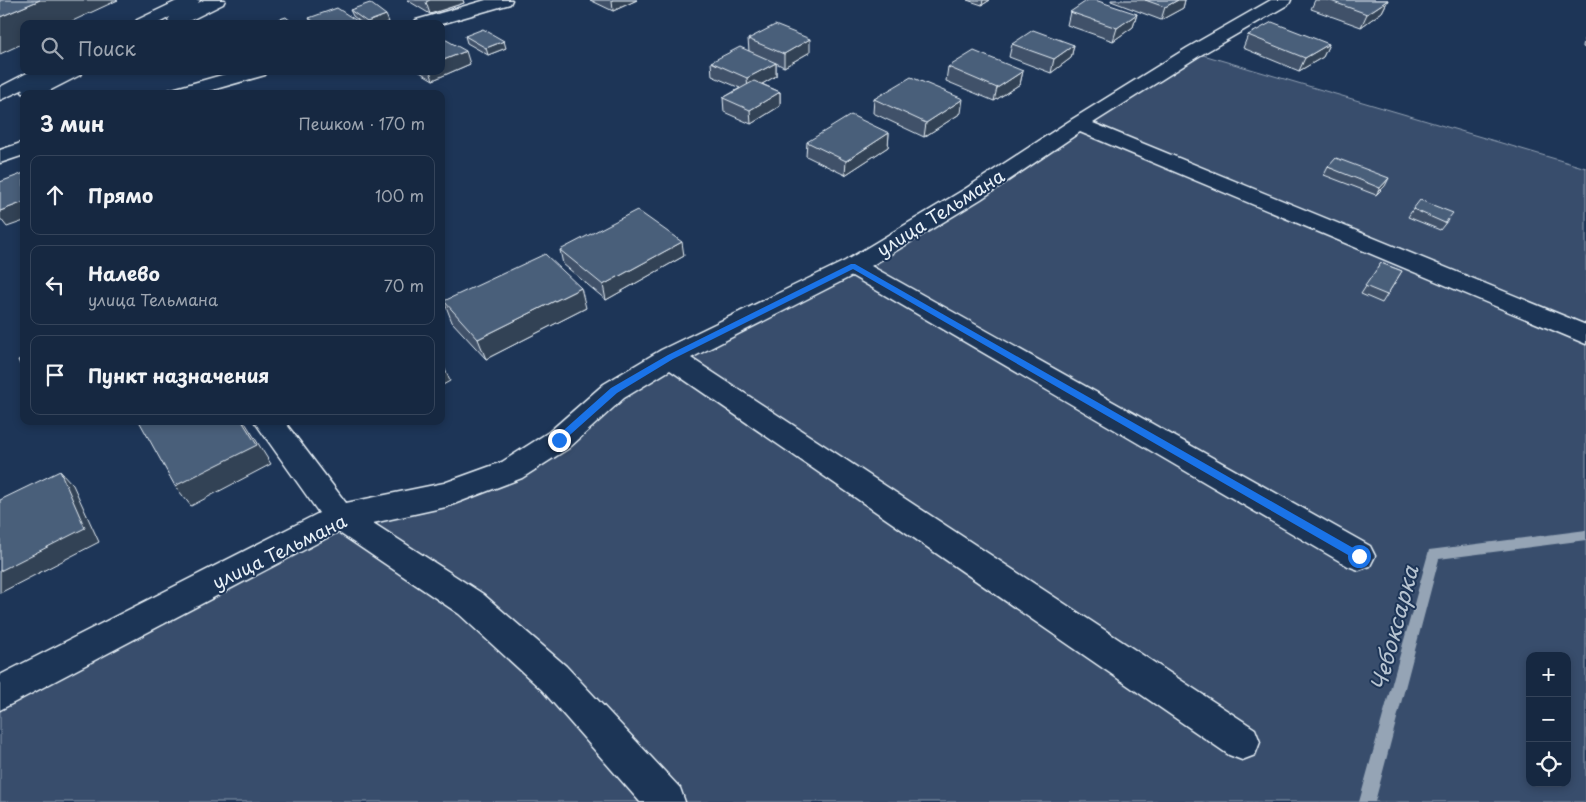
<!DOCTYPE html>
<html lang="ru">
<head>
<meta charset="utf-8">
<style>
	:root { --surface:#162841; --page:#23344c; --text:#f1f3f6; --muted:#9ea6b1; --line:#35445a }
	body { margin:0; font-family:"Playpen Sans",sans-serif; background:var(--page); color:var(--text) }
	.controls { position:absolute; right:15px; bottom:15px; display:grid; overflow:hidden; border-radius:10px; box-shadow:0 2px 8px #0003 }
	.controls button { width:45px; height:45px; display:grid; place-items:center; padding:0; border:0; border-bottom:1px solid var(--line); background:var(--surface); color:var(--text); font:25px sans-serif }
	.stop { position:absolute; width:15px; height:15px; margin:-11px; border:4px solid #1a73e8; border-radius:50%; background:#fff }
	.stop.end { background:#1a73e8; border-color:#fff; box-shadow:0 1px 5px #0008 }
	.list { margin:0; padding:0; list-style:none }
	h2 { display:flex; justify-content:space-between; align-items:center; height:65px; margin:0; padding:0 20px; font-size:21px }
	h2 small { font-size:16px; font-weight:400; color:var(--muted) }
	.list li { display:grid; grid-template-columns:32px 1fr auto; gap:15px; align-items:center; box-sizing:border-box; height:80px; margin:0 10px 10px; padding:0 10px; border:1px solid var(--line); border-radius:10px }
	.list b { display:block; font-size:19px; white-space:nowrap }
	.list p { margin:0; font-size:16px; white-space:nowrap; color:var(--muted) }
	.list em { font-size:16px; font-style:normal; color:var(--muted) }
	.icon { flex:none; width:28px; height:28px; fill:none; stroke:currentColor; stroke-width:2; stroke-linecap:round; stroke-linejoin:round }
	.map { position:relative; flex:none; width:1586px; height:802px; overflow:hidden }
	.search { position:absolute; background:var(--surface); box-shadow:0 2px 8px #0003; left:20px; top:20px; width:425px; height:55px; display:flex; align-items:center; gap:12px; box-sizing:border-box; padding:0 18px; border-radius:10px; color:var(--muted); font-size:19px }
	.panel { position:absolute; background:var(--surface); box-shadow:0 2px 8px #0003; left:20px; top:90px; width:425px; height:335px; border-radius:10px }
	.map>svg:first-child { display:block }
</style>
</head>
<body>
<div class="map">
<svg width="1586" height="802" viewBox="0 0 1586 802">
	<rect width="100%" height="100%" fill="#1d3557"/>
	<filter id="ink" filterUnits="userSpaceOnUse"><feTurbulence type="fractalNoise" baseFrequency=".02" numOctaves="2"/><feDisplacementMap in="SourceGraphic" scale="10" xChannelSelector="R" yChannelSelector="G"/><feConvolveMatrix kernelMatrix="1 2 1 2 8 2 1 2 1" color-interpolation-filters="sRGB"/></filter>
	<g filter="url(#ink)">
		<path fill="#374d6c" stroke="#909fb2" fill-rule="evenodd" d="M1193 52 1586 168V802H0V693L339 517 512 470 614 391 853 266ZM1530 656H1567V783H1530Z"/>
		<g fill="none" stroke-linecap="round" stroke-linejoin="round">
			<path fill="#95a4b5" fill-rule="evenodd" d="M1586 530V540L1439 559 1375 802H1359L1429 550Z"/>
			<g stroke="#e8f1f8" stroke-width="3">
				<g id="minor">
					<path d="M486 0H512L510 4 441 24H414L416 20Z"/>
					<path d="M1271 0H1291L1289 4 1199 56 1093 123 1586 325V344L1080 132 981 199 871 266 1370 546 1375 556 1370 566 1359 570 1348 566 852 276 691 358 1255 729 1260 742 1255 755 1242 760 1229 755 670 370 624 398 569 448 522 478 446 507 373 523 483 594 566 666 680 788 685 802H640L542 690 459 614 338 532 0 710V675L319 513 254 421H284L346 503 444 483 502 462 549 432 604 384 661 350 845 261 965 189 1071 120 1187 48Z"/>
					<path d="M236 71H267L265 75 198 94H167L169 90Z"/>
					<path d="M24 142V155L0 163V150Z"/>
				</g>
			</g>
			<g stroke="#e8f1f8" stroke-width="3">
				<g id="major">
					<path d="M179 0H200L198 3 204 0H225L223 4 183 24H171L168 20 170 17 157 24H135L137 20Z"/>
					<path d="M31 71H55L53 74 58 71H82L80 75 43 94H24L22 92 24 89 0 100V87Z"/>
				</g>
			</g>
			<use href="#minor" fill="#1d3557" fill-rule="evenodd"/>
			<use href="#major" fill="#1d3557" fill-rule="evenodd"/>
		</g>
		<g fill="#3f5169" stroke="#e8f1f8">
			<path d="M407 0H463L464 3 430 14Z"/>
			<path d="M590 0H637L613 11Z"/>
			<path d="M967 0H990L982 5Z"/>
			<path d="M1111 0H1185L1183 8 1161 20 1111 1Z"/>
			<path d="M1315 0H1388L1382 12 1361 27 1311 9Z"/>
			<path d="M350 10 389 22 383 24H363L353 16Z"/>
			<path d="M1070 12 1137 14 1133 27 1113 41 1067 25Z"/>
			<path d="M309 18 358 24H312Z"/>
			<path d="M1248 35 1329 44 1323 57 1299 71 1243 48Z"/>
			<path d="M465 36 506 48 488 55 467 43Z"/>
			<path d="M1586 37V48L1583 47 1584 39Z"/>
			<path d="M748 39 810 52 784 67 776 63V76L762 84 780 92V106L751 124 724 112 723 98 740 88 712 76 711 62 749 51Z"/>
			<path d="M1012 44 1074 45 1071 58 1051 73 1009 57Z"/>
			<path d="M470 64 433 80 418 71H441Z"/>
			<path d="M948 67 1023 71 1020 84 994 101 946 81Z"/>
			<path d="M874 99 961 113 924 137 873 113Z"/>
			<path d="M889 133 888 147 845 175 806 156 807 142Z"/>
			<path d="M1328 167 1385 186 1376 195 1324 175Z"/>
			<path d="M1413 209 1448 220 1440 230 1408 217Z"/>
			<path d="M560 250 684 256 606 300 563 264Z"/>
			<path d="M1381 263 1402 271 1382 303 1361 294Z"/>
			<path d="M444 301 586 308 486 359 452 322Z"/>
		</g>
		<g fill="#334255" stroke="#e8f1f8">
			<path d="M40 0H118L66 24H24V43L0 54V17Z"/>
			<path d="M430 0H463L464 3 430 14 426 2Z"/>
			<path d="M612 0H637L613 11Z"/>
			<path d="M983 0H990L982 5Z"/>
			<path d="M1178 0H1185L1183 8 1161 20 1165 7Z"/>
			<path d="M1388 0 1382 12 1361 27 1367 14Z"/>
			<path d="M1137 14 1133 27 1113 41 1117 28Z"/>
			<path d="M386 15 389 22 383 24H368L367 22Z"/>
			<path d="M357 21 358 24H349Z"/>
			<path d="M810 39V52L784 67V54Z"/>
			<path d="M504 41 506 48 488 55 486 48Z"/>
			<path d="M1329 44 1323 57 1299 71 1305 58Z"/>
			<path d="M1074 45 1071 58 1051 73 1054 59Z"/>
			<path d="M466 51 470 64 433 80 430 71H441V61Z"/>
			<path d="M776 63V76L748 92 747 78Z"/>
			<path d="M1023 71 1020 84 994 101 997 88Z"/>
			<path d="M780 92V106L751 124 750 110Z"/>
			<path d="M963 99 961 113 924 137 926 123Z"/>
			<path d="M889 133 888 147 845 175 846 161Z"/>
			<path d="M1389 178 1385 186 1376 195 1380 188Z"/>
			<path d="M24 202V221L7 227 0 218V211Z"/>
			<path d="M682 242 684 256 606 300 603 285Z"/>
			<path d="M581 288 586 308 486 359 478 339Z"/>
			<path d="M444 367 450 381 441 386V368Z"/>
			<path d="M242 421H244L271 464 191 506 175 486Z"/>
			<path d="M60 471 73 485 99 542 0 593V571Z"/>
		</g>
		<g fill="#495e7a" stroke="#e8f1f8">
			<path d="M0 0H40L0 17Z"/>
			<path d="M1088 0H1095L1137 14 1117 28 1070 12Z"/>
			<path d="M1145 0H1178L1165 7Z"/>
			<path d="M1328 0H1388L1367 14Z"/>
			<path d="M370 3 386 15 367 22 350 10Z"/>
			<path d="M337 8 357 21 349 24H317L309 18Z"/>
			<path d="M286 17 294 24H264Z"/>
			<path d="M1272 22 1329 44 1305 58 1248 35Z"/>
			<path d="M775 25 810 39 784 54 748 39Z"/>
			<path d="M483 29 504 41 486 48 465 36Z"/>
			<path d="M1033 30 1074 45 1054 59 1012 44Z"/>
			<path d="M441 37 466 51 441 61Z"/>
			<path d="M740 47 776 63 747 78 711 62Z"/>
			<path d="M974 51 1023 71 997 88 948 67Z"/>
			<path d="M911 77 963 99 926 123 874 99Z"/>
			<path d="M754 81 780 92 750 110 723 98Z"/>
			<path d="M851 115 889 133 846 161 807 142Z"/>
			<path d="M1336 158 1389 178 1380 188 1328 167Z"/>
			<path d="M24 173V202L0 211V182Z"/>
			<path d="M1420 200 1453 213 1445 223 1413 209Z"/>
			<path d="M637 210 682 242 603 285 560 250Z"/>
			<path d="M545 254 581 288 478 339 444 301Z"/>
			<path d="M1381 263 1402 271 1387 295 1365 286Z"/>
			<path d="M24 358V373L18 360Z"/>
			<path d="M139 421H242L257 445 175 486Z"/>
			<path d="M60 471 85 528 0 571V500Z"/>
		</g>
	</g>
	<path fill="#1a73e8" d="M851 264H855L1362 553V559H1355L853 269 673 359 617 393 562 442H556V437L611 388 668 355Z"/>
	<g text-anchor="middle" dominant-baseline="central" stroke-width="4" stroke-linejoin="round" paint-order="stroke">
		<g font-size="18" fill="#e8f1f8" stroke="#1d3557">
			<text transform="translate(940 212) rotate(-32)">улица Тельмана</text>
			<text transform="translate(279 551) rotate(-26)">улица Тельмана</text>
		</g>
		<g font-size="22" font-style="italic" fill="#b7c4d1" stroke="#1d3557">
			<text transform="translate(1393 628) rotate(-75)">Чебоксарка</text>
		</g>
	</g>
</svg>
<div class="controls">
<button>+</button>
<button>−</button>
<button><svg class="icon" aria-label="locate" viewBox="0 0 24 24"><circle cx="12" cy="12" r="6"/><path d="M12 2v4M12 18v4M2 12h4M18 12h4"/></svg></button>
</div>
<div class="stop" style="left:1359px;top:556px"></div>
<div class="stop end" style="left:559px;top:440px"></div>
<div class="search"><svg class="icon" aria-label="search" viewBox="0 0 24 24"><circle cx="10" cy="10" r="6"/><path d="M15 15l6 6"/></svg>Поиск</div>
<section class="panel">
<h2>3 мин<small>Пешком · 170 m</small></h2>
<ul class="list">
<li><svg class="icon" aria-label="ahead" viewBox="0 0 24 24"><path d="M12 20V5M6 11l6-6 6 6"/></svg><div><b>Прямо</b></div><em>100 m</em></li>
<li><svg class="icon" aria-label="left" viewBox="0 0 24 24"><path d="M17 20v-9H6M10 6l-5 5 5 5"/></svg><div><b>Налево</b><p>улица Тельмана</p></div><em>70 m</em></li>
<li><svg class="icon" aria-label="arrive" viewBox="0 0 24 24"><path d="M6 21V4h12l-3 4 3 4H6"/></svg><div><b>Пункт назначения</b></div></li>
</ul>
</section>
</div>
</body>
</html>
